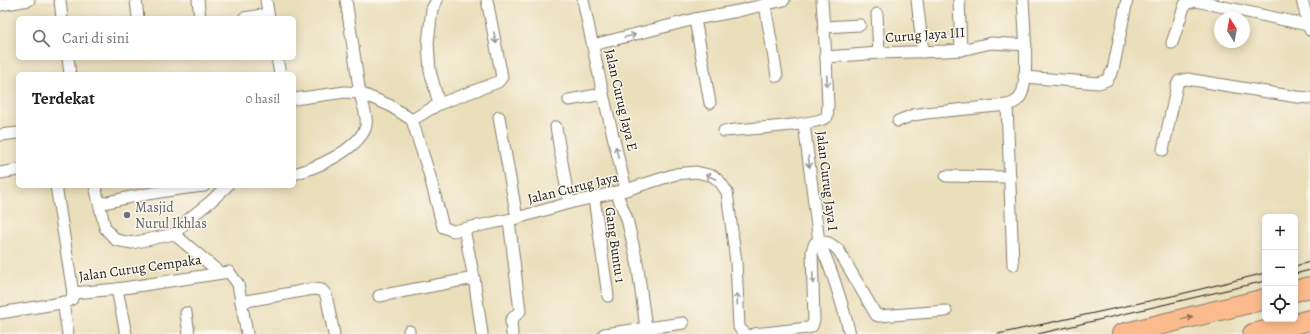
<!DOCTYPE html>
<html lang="id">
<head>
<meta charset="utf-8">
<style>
	:root { --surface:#fff; --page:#f6f6f6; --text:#202124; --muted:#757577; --line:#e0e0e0 }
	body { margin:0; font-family:Alegreya,serif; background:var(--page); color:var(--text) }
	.controls { position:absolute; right:12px; bottom:12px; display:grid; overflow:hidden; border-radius:6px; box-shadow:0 2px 10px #0003 }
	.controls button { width:36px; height:36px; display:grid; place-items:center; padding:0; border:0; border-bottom:1px solid var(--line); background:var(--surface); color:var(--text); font:20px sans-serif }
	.compass { position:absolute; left:1214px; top:12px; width:36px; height:36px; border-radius:50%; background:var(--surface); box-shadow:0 2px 10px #0003; rotate:349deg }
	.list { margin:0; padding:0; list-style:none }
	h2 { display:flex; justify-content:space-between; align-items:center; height:52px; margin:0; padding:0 16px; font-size:17px }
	h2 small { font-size:13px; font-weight:400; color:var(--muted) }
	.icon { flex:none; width:22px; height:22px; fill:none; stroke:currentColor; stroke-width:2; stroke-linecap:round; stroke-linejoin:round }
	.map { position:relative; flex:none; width:1310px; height:334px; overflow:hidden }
	.search { position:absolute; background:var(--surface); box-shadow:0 2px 10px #0003; left:16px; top:16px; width:280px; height:44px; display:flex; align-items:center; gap:10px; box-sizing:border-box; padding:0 14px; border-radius:6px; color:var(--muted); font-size:15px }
	.panel { position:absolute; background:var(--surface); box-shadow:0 2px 10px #0003; left:16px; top:72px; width:280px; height:116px; border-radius:6px }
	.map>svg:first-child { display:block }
</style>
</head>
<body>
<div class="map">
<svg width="1310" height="334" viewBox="0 0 1310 334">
	<rect width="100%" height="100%" fill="#fbf7ec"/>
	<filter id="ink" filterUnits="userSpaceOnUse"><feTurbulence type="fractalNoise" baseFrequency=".025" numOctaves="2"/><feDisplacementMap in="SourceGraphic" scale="8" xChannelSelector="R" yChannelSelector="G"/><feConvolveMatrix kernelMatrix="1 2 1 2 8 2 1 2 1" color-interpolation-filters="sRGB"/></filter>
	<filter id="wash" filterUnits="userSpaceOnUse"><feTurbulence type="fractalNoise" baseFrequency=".012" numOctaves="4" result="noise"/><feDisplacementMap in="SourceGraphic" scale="16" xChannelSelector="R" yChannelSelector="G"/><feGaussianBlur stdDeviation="0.9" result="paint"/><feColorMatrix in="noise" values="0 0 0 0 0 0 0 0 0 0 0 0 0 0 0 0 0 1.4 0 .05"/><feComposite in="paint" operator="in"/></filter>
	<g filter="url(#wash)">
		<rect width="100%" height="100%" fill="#eadfbb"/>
	</g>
	<g filter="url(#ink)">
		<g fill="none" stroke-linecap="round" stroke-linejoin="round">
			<g stroke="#837e6c" stroke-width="13">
				<g id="street">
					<path d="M60 0 62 18"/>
					<path d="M136 0 138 18"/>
					<path d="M198 0 200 18"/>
					<path d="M266 0 269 18"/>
					<path d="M583 0 603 94 626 190"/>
					<path d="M917 0 923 52"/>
					<path d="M959 0 961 50"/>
					<path d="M1302 0 1310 30"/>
					<path d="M0 5 29 0"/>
					<path d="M765 5 777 76"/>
					<path d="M877 14 879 53"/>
					<path d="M244 18 268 14"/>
					<path d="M695 19 710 103"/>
					<path d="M824 27 860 25"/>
					<path d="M1172 43 1185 4 1196 1 1308 25"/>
					<path d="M593 45 695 19 738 11 784 0"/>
					<path d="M826 57 879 53 946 51 961 50 991 43 1026 45"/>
					<path d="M68 58 70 74"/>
					<path d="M277 58 280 74"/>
					<path d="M1024 77 1099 83 1107 80 1113 70 1127 0"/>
					<path d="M294 99 345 92 360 93 389 105 412 120 429 173 443 227 453 231 517 218 569 203 626 190 676 174 696 172 713 176 720 182 727 192 736 262 739 327 741 330 746 334"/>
					<path d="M569 100 603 94"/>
					<path d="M439 104 498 82 502 77 487 0"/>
					<path d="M1007 105 1013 265"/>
					<path d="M499 117 517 218"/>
					<path d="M412 120 439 104 430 71 428 43 432 9 437 0"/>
					<path d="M898 121 913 115 926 113 1007 105C1013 103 1017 102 1020 97 1030 83 1024 19 1023 0"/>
					<path d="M804 124 819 242C833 271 842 303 850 334"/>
					<path d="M556 127 569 203"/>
					<path d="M724 131C743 129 814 126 827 117L828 106 826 57 822 0"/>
					<path d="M0 135 18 133"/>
					<path d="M1163 150 1177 85 1179 81 1187 79 1297 97 1310 98"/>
					<path d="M0 173 18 170"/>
					<path d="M294 174C316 168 355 151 365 129 369 120 363 106 361 97 358 85 357 72 355 60 352 40 349 20 346 0"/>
					<path d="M946 176 1010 177"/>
					<path d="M95 186 105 228 116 240 132 243 174 234 191 217 210 202 227 186"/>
					<path d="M616 192 627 219 637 262 646 328"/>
					<path d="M594 198 608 296"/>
					<path d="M100 204C135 195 169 190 204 186"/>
					<path d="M509 220 520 311 511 320 512 334"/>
					<path d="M464 229 474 278 482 334"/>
					<path d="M174 234 219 272"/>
					<path d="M117 289 126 334"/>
					<path d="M73 293 117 289 229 272 238 284 247 334"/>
					<path d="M379 296 474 278"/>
					<path d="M63 302 68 334"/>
					<path d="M241 302 313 289 322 290 326 295 334 334"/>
					<path d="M0 313 67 302 72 299 73 293 56 186"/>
					<path d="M186 313 189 334"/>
					<path d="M409 331V334"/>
					<path d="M604 334 683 323"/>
					<path d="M754 334 808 328 812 326 814 320 812 251 815 243C826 240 831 243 839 251L876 315 879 316 946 311"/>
				</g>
			</g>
			<g stroke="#837e6c" stroke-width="22">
				<g id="highway">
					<path d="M1295 291 1310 287"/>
					<path d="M1122 334 1265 299"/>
					<path d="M1253 334 1310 320"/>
				</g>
			</g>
			<use href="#street" stroke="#fff" stroke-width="11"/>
			<use href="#highway" stroke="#fbbb8d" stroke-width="20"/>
			<g stroke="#1c1c1c" stroke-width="1">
				<path d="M1295 266 1310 262"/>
				<path d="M1295 274 1310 270"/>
				<path d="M998 334 1181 294 1265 273"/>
				<path d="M1038 334 1265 281"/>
			</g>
		</g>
		<defs><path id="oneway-shaft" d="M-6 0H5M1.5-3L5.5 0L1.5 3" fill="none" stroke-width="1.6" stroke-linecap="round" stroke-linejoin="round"/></defs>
		<g stroke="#999">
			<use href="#oneway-shaft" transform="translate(630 36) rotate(-14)"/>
			<use href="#oneway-shaft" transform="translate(495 38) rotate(79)"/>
			<use href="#oneway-shaft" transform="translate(827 81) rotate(88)"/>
			<use href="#oneway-shaft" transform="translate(617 152) rotate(-104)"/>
			<use href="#oneway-shaft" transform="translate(809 162) rotate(83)"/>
			<use href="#oneway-shaft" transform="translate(711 177) rotate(-156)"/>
			<use href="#oneway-shaft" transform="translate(813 278) rotate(88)"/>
			<use href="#oneway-shaft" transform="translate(737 299) rotate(-93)"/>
		</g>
		<use stroke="#8c6c54" href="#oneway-shaft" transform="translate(1187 318) rotate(-14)"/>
	</g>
	<circle fill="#6b7280" stroke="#fbf7ec" stroke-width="1.5" cx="127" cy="215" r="4"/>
	<g text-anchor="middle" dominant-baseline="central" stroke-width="3" stroke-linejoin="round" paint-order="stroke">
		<g font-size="14" fill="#1c1c1c" stroke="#fbf7ec">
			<text transform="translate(925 35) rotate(-4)">Curug Jaya III</text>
			<text transform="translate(621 100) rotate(77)">Jalan Curug Jaya E</text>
			<text transform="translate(827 181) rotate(83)">Jalan Curug Jaya I</text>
			<text transform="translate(573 188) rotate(-14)">Jalan Curug Jaya</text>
			<text transform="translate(615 245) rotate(82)">Gang Buntu 1</text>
			<text transform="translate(140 268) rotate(-8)">Jalan Curug Cempaka</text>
		</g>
		<g font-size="14" fill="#5b616d" stroke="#fbf7ec" text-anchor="start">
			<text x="135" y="207">Masjid<tspan x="135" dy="16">Nurul Ikhlas</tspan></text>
		</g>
	</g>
</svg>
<div class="controls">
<button>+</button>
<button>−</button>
<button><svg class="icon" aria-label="locate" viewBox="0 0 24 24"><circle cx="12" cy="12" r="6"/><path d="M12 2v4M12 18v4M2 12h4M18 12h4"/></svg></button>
</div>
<svg class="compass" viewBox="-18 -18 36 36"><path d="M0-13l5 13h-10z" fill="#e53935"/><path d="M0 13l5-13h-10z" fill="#757577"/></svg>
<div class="search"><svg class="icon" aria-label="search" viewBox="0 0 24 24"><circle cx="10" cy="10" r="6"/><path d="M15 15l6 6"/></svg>Cari di sini</div>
<section class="panel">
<h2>Terdekat<small>0 hasil</small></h2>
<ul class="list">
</ul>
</section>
</div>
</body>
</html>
